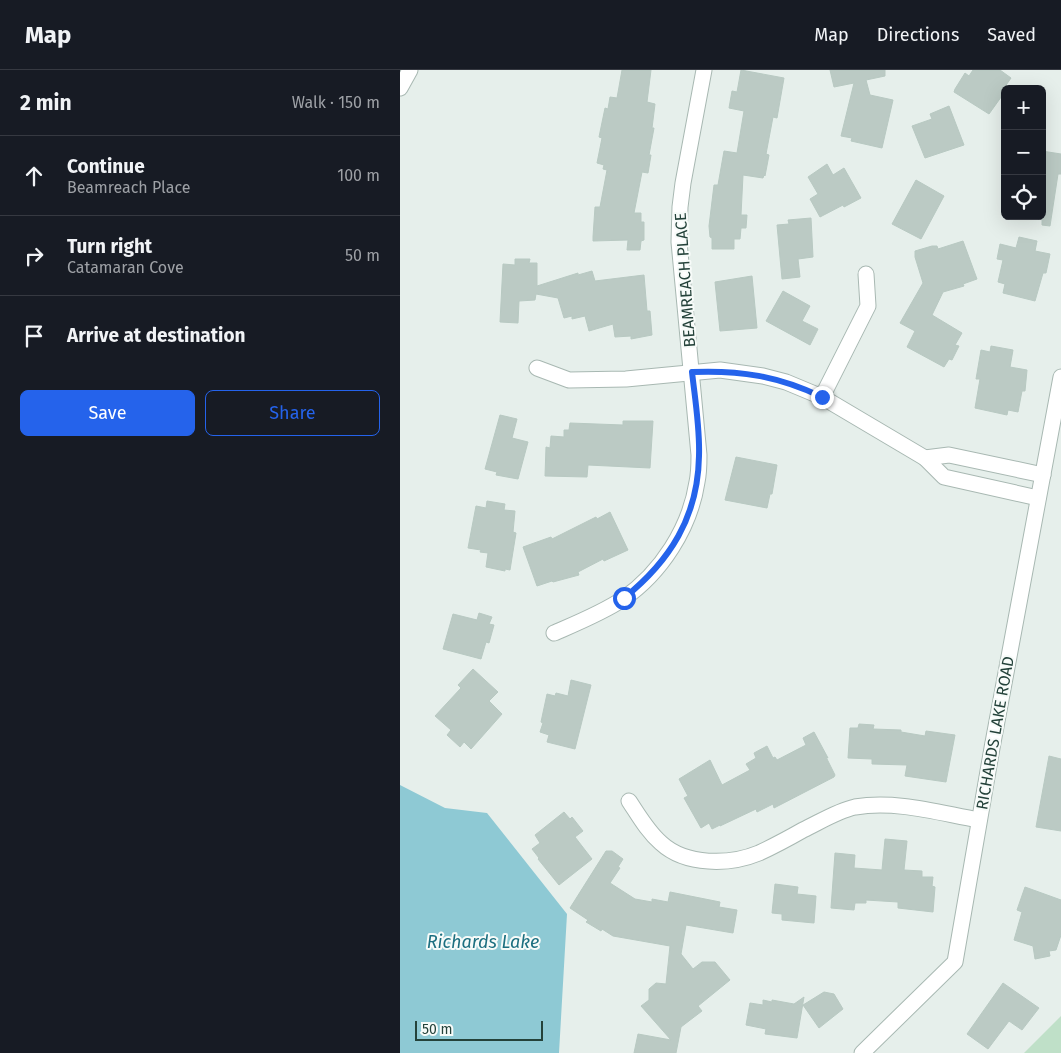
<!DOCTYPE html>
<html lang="en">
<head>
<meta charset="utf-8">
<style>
	:root { --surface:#171b24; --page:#242831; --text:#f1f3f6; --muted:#9ea1a6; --line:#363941; --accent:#2563eb }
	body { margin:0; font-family:"Fira Sans",sans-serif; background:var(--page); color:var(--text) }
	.controls { position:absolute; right:15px; top:15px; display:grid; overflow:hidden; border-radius:8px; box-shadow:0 5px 20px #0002 }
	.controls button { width:45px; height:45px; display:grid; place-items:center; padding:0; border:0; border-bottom:1px solid var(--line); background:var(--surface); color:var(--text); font:25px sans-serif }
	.scale { position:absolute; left:15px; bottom:12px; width:128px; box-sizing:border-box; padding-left:5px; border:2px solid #24423a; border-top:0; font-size:14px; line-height:18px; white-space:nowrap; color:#24423a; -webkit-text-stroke:4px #f7fbf9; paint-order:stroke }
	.stop { position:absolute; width:15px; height:15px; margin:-11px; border:4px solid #2563eb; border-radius:50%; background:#fff }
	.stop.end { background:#2563eb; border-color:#fff; box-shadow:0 1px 5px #0008 }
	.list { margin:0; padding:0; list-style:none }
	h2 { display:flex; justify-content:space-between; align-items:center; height:65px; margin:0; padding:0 20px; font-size:21px }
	h2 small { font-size:16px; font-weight:400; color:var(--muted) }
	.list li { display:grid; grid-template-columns:32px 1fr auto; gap:15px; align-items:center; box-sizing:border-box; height:80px; padding:0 20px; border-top:1px solid var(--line) }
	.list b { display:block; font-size:19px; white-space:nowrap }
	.list p { margin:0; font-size:16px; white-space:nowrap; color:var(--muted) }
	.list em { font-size:16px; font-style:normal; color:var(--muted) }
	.actions { display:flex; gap:10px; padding:15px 20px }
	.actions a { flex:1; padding:11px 0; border:1px solid var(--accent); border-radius:8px; text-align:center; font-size:18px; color:var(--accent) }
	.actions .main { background:var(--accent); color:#fff }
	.icon { flex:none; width:28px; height:28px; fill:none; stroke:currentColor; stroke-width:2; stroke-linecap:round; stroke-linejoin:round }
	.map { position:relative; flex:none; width:661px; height:983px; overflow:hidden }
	header { display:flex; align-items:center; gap:30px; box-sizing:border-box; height:70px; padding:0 25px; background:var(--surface); border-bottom:1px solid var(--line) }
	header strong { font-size:24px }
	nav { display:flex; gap:28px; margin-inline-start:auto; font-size:18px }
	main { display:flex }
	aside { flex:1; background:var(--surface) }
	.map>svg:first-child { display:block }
</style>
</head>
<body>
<header>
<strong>Map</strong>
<nav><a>Map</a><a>Directions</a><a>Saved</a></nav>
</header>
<main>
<aside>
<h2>2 min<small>Walk · 150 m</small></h2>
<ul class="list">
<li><svg class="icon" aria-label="ahead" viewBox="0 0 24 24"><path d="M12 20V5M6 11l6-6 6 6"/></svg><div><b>Continue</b><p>Beamreach Place</p></div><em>100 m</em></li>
<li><svg class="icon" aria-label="right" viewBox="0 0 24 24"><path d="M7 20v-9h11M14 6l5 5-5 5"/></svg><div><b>Turn right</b><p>Catamaran Cove</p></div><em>50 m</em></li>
<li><svg class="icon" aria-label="arrive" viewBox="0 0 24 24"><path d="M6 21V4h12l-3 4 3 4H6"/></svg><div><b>Arrive at destination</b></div></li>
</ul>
<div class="actions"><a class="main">Save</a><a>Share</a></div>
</aside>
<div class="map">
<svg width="661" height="983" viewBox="0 0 661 983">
	<rect width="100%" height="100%" fill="#e6efeb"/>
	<path fill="#bfe0c8" d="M661 946V983H624Z"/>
	<path fill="#8ec9d4" d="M0 715 45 738 87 743 167 844 159 983H0Z"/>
	<g fill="#bbcac4" stroke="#b8c9c2">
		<path d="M222 0H251L247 32 255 34 252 58H254L249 85H251L248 103 242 102 234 143H241V152H244V170L241 171 240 180H227L228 170 193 171V167L195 137H200L207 100 203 99 204 95 197 93 202 68 199 67 205 38 208 39 210 27 217 28Z"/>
		<path d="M341 0 384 8 377 48 373 47 366 84 369 85 365 106 364 105 363 108 343 105 341 145H347L346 158H341L340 169H334V179H312V168L310 167 309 156 314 115H318L324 81 337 83 344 41 329 38 332 21 337 22Z"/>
		<path d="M430 0H485V6L466 10 470 25 493 30 482 78 451 71 452 68 441 66 454 13 434 17Z"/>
		<path d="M573 0H600L611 8 602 21 604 23 589 44 554 22 555 19 565 3 569 6Z"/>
		<path d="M549 36 564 75 525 88 512 56 532 49 530 44Z"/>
		<path d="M642 81 661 84V104H658L650 156 642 155Z"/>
		<path d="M427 94 433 105 444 98 461 128 444 137 443 135 420 147 410 129 418 124 408 107Z"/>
		<path d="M516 110 544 126 521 169 492 154Z"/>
		<path d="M411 148 413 187 398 189 400 207 382 209 377 155 389 154 388 150Z"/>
		<path d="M619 167 637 171 635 181 650 184 646 203H643L635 231 603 223 605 214 598 212 603 190 597 189 600 174 616 178Z"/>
		<path d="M563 171 577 209 563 214 564 216 543 222 532 245 562 263 555 275 559 276 552 290 549 289 544 297 507 277 515 261 500 253 523 213 515 187V181L532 176H537L538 179Z"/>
		<path d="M115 189H130L129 193H137V216L178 203V205L192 201 195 211 244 205 247 241H250L252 265 231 269V266L215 267 213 254 189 261 185 246 172 249V246L164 248 158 228 136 224 135 230 119 231 118 253 100 252 103 194 115 195Z"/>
		<path d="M352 206 357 258 320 261 315 212Z"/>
		<path d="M383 221 410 236 402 251 418 259 410 275 366 251Z"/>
		<path d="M591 276 613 280 610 297 627 300 625 321H622L618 342 608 340 607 345 575 338 580 309H576L581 280 590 282Z"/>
		<path d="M100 345 117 349 112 368 128 372 118 409 96 405 97 402 85 399Z"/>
		<path d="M223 351H253L250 398 188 395 187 407 145 406 146 377 150 378 151 366 164 367V360H169L170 353 223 355Z"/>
		<path d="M336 387 377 395 372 424H370L367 438 325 430Z"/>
		<path d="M87 431 105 434 104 440 115 441 113 462 116 463 110 500 105 499V501L86 497 88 483 80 482 81 480 68 478 76 436 86 438Z"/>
		<path d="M210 442 228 480 204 491 203 489 178 502 179 505 153 512 152 511 137 516 123 477 151 467 152 469 196 447 197 449Z"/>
		<path d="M79 543 92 547 89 554 94 555 89 573 86 572 81 589 43 579 53 544 77 550Z"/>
		<path d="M73 599 98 622 89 631 102 644 71 679 64 672 60 677 47 665 51 660 35 646 61 618 58 615Z"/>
		<path d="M171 610 191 615 175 679 147 672 149 665 140 662 143 653 141 652 147 624 155 626 156 623 168 626Z"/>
		<path d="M459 654 474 655 473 659 501 660V662L525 666 526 661 555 665 546 712 505 706 507 695 472 694V689L448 688 450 658H458Z"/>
		<path d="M414 662 428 688 426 687 435 705 434 707 374 738 373 734 357 742 356 739 320 756V755L312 759 309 753 301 758 284 728 288 726 279 709 310 690 322 715 350 700 346 694 356 688 354 683 367 676 373 688 375 687 377 690 406 675 403 668Z"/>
		<path d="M649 686 661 689V761L636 757Z"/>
		<path d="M164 742 170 749 172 747 183 761 175 767 192 789 159 815 138 789 139 788 132 779 140 773 135 765Z"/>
		<path d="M485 769 507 771 504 800 522 801V807H533L532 816 535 817 533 842 498 838V832L466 830V833H455L454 840 431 838 435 783 455 785 454 798 482 800Z"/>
		<path d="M206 781H212L223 789 218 797 220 798 210 813 235 829 252 832V829L268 832 270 822 320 832 319 837 337 840 333 863 286 855 281 884 293 899 302 892H315L330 910 298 936 302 941 281 957 276 983H234L238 964 271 970 241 936 249 930V919L256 913 266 914 270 876 213 866 202 859 201 861 186 852 188 850 170 838Z"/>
		<path d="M375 814 398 817 397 824 416 826 414 853 382 850V844L372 843Z"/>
		<path d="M625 817 661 830V865L656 880 649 881 650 886 635 889 633 876 614 870 622 842 617 840Z"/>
		<path d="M603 913 639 938 622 960 609 951 588 979 567 964Z"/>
		<path d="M424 922 434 924 443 939 419 958 403 935Z"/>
		<path d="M404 927 397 968 365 964 366 959 346 955 350 933 363 935V930L372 932V930L394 934Z"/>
	</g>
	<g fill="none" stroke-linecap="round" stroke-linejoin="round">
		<g stroke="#a8b8b2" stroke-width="17">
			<g id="street">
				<path d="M0 18 10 0"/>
				<path d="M137 298 169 310 226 309 320 300 363 306 386 312 422 327 525 388 544 407 638 428"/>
				<path d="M422 327 468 236 466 204"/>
				<path d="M525 388 549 385 643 405"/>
				<path d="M154 563C177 553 202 543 223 529 261 503 290 458 297 412 299 403 299 394 299 385L279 172 280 137 283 113 304 0"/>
				<path d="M229 731C239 746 248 762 261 773 286 796 330 795 359 783 374 776 389 768 403 760 420 752 437 741 455 737 496 730 539 743 579 750"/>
				<path d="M462 983 555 892 592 678 661 307"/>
			</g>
		</g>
		<use href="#street" stroke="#fff" stroke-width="15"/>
	</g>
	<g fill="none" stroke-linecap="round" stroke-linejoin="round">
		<path stroke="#2563eb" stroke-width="6" d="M224 528C270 491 298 447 299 386 300 358 295 329 292 302 340 300 378 306 422 327"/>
	</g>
	<g text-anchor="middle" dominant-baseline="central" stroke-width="4" stroke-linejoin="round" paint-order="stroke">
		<g font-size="16" fill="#24423a" stroke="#f7fbf9">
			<text transform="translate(285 210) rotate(-94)">BEAMREACH PLACE</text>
			<text transform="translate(595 663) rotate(-80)">RICHARDS LAKE ROAD</text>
		</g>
		<g font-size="18" font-style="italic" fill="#1c6f80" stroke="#f7fbf9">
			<text x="83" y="872">Richards Lake</text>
		</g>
	</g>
</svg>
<div class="controls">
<button>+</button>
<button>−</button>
<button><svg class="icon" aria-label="locate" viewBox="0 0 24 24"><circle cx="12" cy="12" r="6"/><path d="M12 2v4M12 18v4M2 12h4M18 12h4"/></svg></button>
</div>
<div class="scale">50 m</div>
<div class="stop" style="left:224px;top:528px"></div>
<div class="stop end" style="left:422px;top:327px"></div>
</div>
</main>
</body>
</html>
